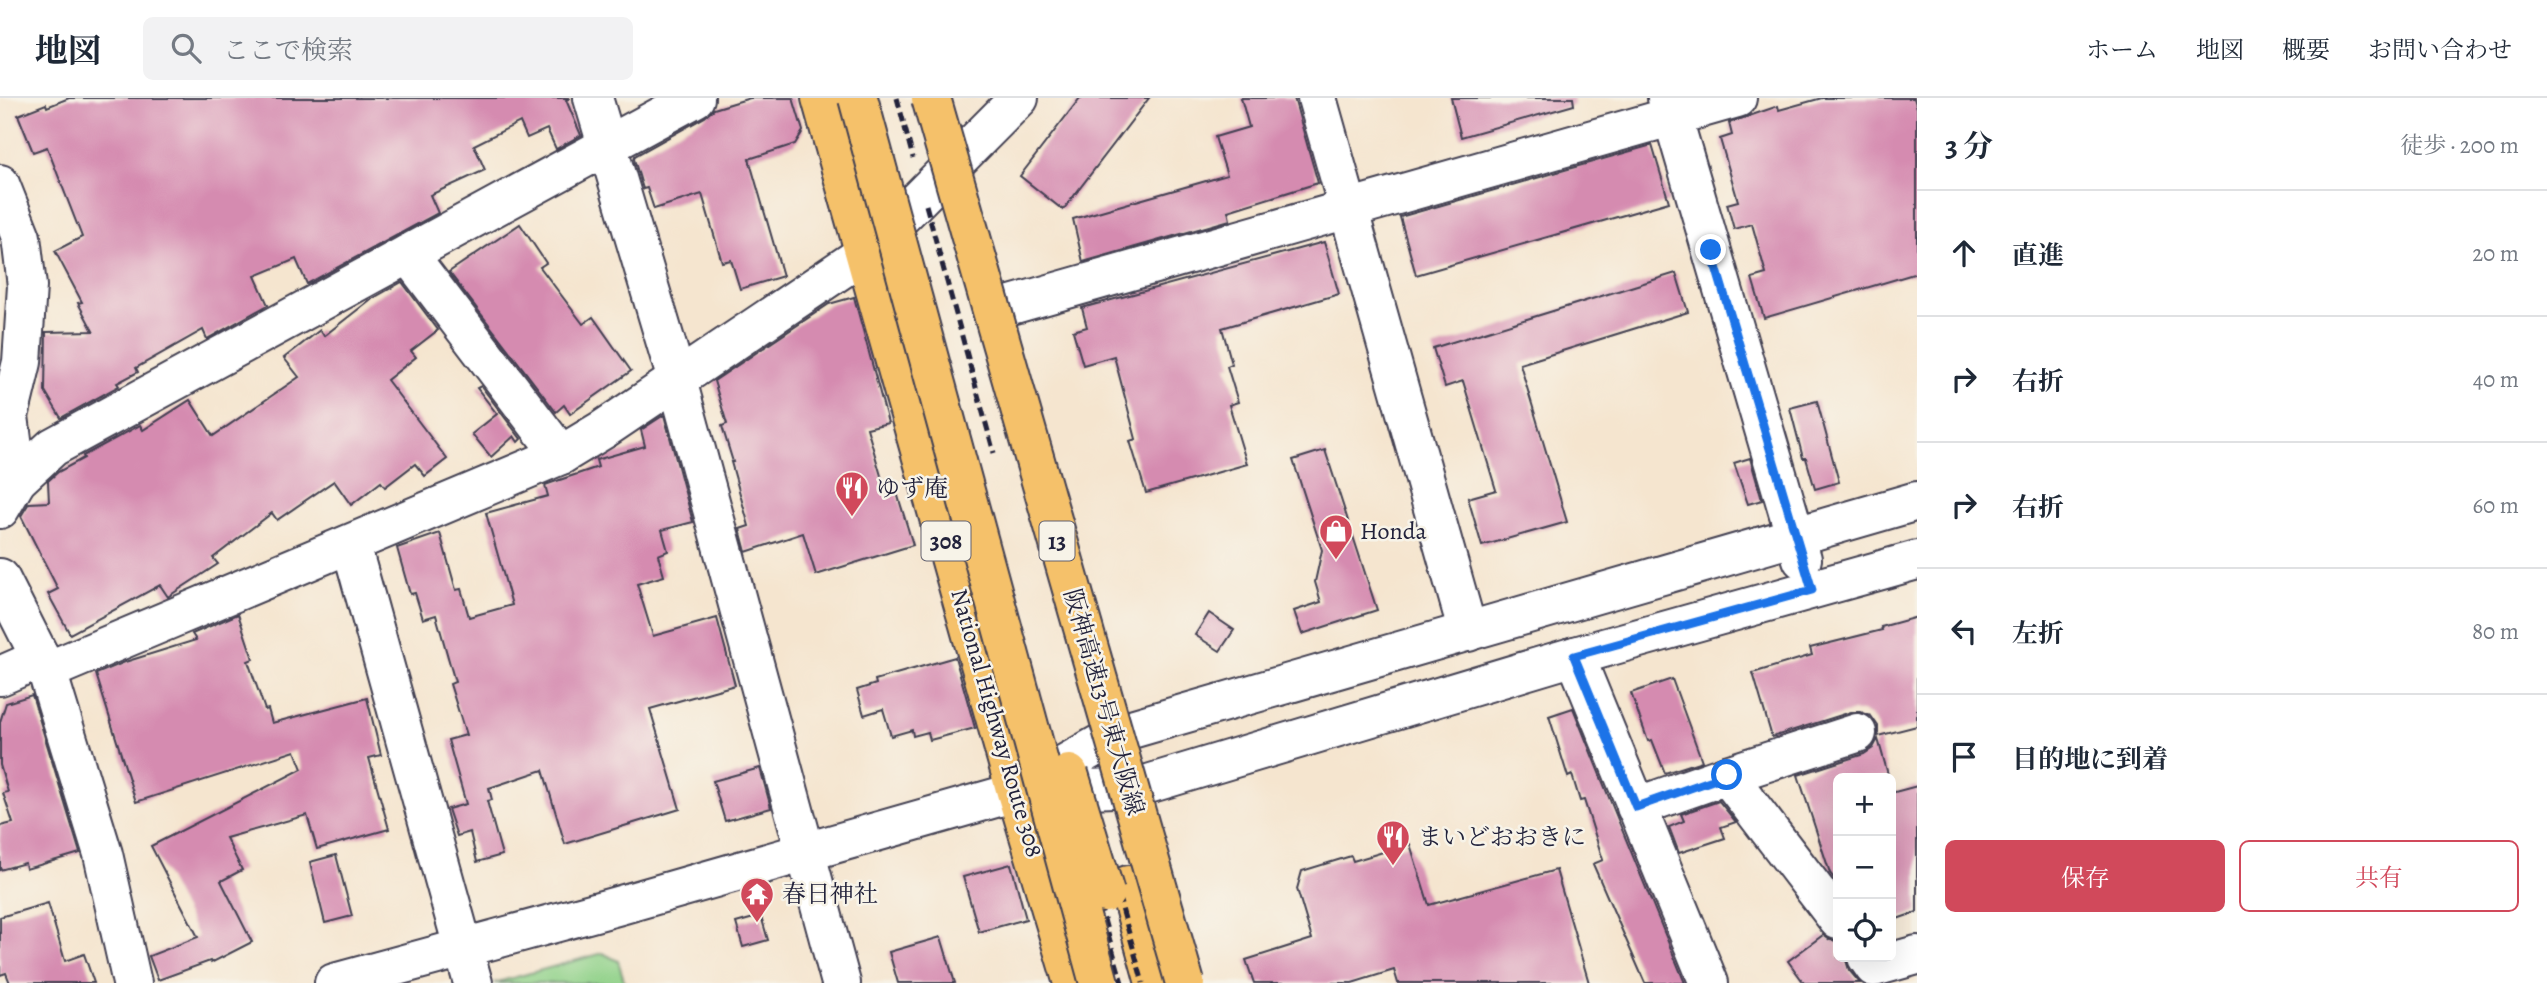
<!DOCTYPE html>
<html lang="ja">
<head>
<meta charset="utf-8">
<style>
	:root { --surface:#fff; --page:#f2f2f3; --text:#1f2937; --muted:#747a83; --line:#e0e1e3; --accent:#d1495b }
	body { margin:0; font-family:Alegreya,"Noto Serif JP",serif; background:var(--page); color:var(--text) }
	.controls { position:absolute; right:21px; bottom:21px; display:grid; overflow:hidden; border-radius:10px; box-shadow:0 7px 28px #0002 }
	.controls button { width:63px; height:63px; display:grid; place-items:center; padding:0; border:0; border-bottom:2px solid var(--line); background:var(--surface); color:var(--text); font:35px sans-serif }
	.stop { position:absolute; width:21px; height:21px; margin:-16px; border:5px solid #1a73e8; border-radius:50%; background:#fff }
	.stop.end { background:#1a73e8; border-color:#fff; box-shadow:0 2px 7px #0008 }
	.list { margin:0; padding:0; list-style:none }
	h2 { display:flex; justify-content:space-between; align-items:center; height:91px; margin:0; padding:0 28px; font-size:30px }
	h2 small { font-size:23px; font-weight:400; color:var(--muted) }
	.list li { display:grid; grid-template-columns:46px 1fr auto; gap:21px; align-items:center; box-sizing:border-box; height:126px; padding:0 28px; border-top:2px solid var(--line) }
	.list b { display:block; font-size:26px; white-space:nowrap }
	.list em { font-size:23px; font-style:normal; color:var(--muted) }
	.actions { display:flex; gap:14px; padding:21px 28px }
	.actions a { flex:1; padding:16px 0; border:2px solid var(--accent); border-radius:10px; text-align:center; font-size:24px; color:var(--accent) }
	.actions .main { background:var(--accent); color:#fff }
	.icon { flex:none; width:38px; height:38px; fill:none; stroke:currentColor; stroke-width:2; stroke-linecap:round; stroke-linejoin:round }
	.map { position:relative; flex:none; width:1917px; height:885px; overflow:hidden }
	header { display:flex; align-items:center; gap:42px; box-sizing:border-box; height:98px; padding:0 35px; background:var(--surface); border-bottom:2px solid var(--line) }
	header strong { font-size:33px }
	nav { display:flex; gap:38px; margin-inline-start:auto; font-size:24px }
	.search { width:490px; height:63px; background:var(--page); display:flex; align-items:center; gap:18px; box-sizing:border-box; padding:0 24px; border-radius:10px; color:var(--muted); font-size:26px }
	main { display:flex }
	aside { flex:1; background:var(--surface) }
	.map>svg:first-child { display:block }
</style>
</head>
<body>
<header>
<strong>地図</strong>
<div class="search"><svg class="icon" aria-label="search" viewBox="0 0 24 24"><circle cx="10" cy="10" r="6"/><path d="M15 15l6 6"/></svg>ここで検索</div>
<nav><a>ホーム</a><a>地図</a><a>概要</a><a>お問い合わせ</a></nav>
</header>
<main>
<div class="map">
<svg width="1917" height="885" viewBox="0 0 1917 885">
	<rect width="100%" height="100%" fill="#f7f3e8"/>
	<filter id="ink" filterUnits="userSpaceOnUse"><feTurbulence type="fractalNoise" baseFrequency=".0143" numOctaves="2"/><feDisplacementMap in="SourceGraphic" scale="14" xChannelSelector="R" yChannelSelector="G"/><feConvolveMatrix kernelMatrix="1 2 1 2 8 2 1 2 1" color-interpolation-filters="sRGB"/></filter>
	<filter id="wash" filterUnits="userSpaceOnUse"><feTurbulence type="fractalNoise" baseFrequency=".00686" numOctaves="4" result="noise"/><feDisplacementMap in="SourceGraphic" scale="28" xChannelSelector="R" yChannelSelector="G"/><feGaussianBlur stdDeviation="1.57" result="paint"/><feColorMatrix in="noise" values="0 0 0 0 0 0 0 0 0 0 0 0 0 0 0 0 0 1.4 0 .05"/><feComposite in="paint" operator="in"/></filter>
	<g filter="url(#wash)">
		<rect width="100%" height="100%" fill="#f5e5cf"/>
		<path fill="#90d189" stroke="#597a62" stroke-width="2" d="M603 855 618 863 625 885H494Z"/>
		<g id="blocks">
			<g fill="#d58bb0">
				<path d="M69 0H570L566 2 581 37 556 51 547 31 527 40 520 24 474 47 485 72 430 97 438 115 307 186 296 161 255 178 268 207 207 241 203 232 136 270 138 274 117 285 119 288 61 320 45 293 46 234 93 233 78 205 82 204 55 153 82 139 47 49 33 54 18 17 46 6 47 9Z"/>
				<path d="M750 0H793L803 33 795 46 749 61 783 178 740 191 731 162 722 164 702 96 654 111 647 90 643 91 634 61 635 58 705 19 714 11Z"/>
				<path d="M1080 0H1149L1063 112 1020 78Z"/>
				<path d="M1241 0H1294L1318 85 1228 113 1230 122 1083 164 1073 121 1227 77 1215 39 1249 29Z"/>
				<path d="M1451 0H1573L1574 7 1461 39Z"/>
				<path d="M1822 0H1914L1917 10V175L1764 220 1752 180 1766 176 1752 126 1734 131 1727 106 1738 103 1720 41 1732 37 1729 25 1778 8 1779 12Z"/>
				<path d="M1652 47 1669 104 1416 177 1400 119Z"/>
				<path d="M520 126 546 165 540 169 583 226 593 219 631 273 570 316 564 307 556 314 449 174Z"/>
				<path d="M1324 144 1339 196 1222 230 1232 266 1227 268 1238 304 1229 307 1247 366 1146 395 1130 343 1136 341 1114 258 1083 267 1073 233 1087 229 1082 210Z"/>
				<path d="M1676 175 1688 214 1520 266 1567 424 1482 448 1468 400 1496 392 1463 283 1445 289 1433 250Z"/>
				<path d="M402 184 438 232 411 253 416 259 387 282 447 361 425 378 415 366 385 389 381 384 351 407 334 383 277 422 272 415 213 460 218 466 169 498 168 499 160 487 70 536 48 496 58 491 21 418 29 405 49 404 48 383 58 374 84 360 83 358 140 327 143 332 190 302 213 338 299 279 284 260 320 232 324 238 370 202Z"/>
				<path d="M854 199 888 325 867 330 884 388 894 385 913 447 816 477 803 435 746 454 740 431 749 428 731 364H733L722 328 727 326 714 283 829 206Z"/>
				<path d="M481 288 521 341 518 344 514 338 491 359 472 336 497 316 477 290Z"/>
				<path d="M1817 303 1839 384 1815 391 1806 360H1803L1790 310Z"/>
				<path d="M664 317 693 424 662 432 668 453 658 457 664 478 637 486 653 538 717 520 735 587 650 611 680 711 565 746 543 672 489 690 492 702 487 703 502 757 477 764 470 734 457 738 448 711 466 706 448 642 466 637 450 586 455 584 436 517 423 521 415 495 410 496 397 450 440 435 456 492 461 491 469 519 512 507 486 415 548 398 545 387 598 369 596 362 645 348 641 332Z"/>
				<path d="M1325 352 1377 512 1302 536 1294 513 1321 504 1315 484 1322 452 1293 362Z"/>
				<path d="M1750 360 1762 402 1748 406 1734 365Z"/>
				<path d="M1209 515 1234 532 1220 553 1195 537Z"/>
				<path d="M238 516 253 561 248 563 265 612 268 611 272 625 367 600 381 657 369 660 389 731 317 751 307 717 226 740 242 772 221 783 252 844 211 865 210 863 158 882 149 858 198 839 151 748 302 671 295 653 136 704 96 576 125 564 196 542 192 536Z"/>
				<path d="M1917 519V628L1878 638V628L1871 618 1861 614H1851L1772 639 1753 575 1812 557 1810 550 1882 532 1881 529Z"/>
				<path d="M955 559 975 630 930 642 928 634 913 638 912 632 891 638 883 611 864 617 857 592 876 586 875 582Z"/>
				<path d="M1672 581 1702 663 1665 675 1652 642 1648 643 1631 595Z"/>
				<path d="M32 597 80 755 26 771 25 765 0 772V728L13 725 3 695 8 694 0 667V624L6 605Z"/>
				<path d="M1573 610 1616 717 1685 885H1645L1593 766 1603 762 1584 702 1580 703 1572 677 1568 679 1549 618Z"/>
				<path d="M1878 641 1889 680H1838L1837 784 1830 775 1798 677 1864 656 1873 650Z"/>
				<path d="M760 670 771 710 725 723 713 683Z"/>
				<path d="M1917 688V814L1891 823V695Z"/>
				<path d="M1719 703 1736 724 1721 729 1725 740 1679 755 1669 729 1684 723 1681 716Z"/>
				<path d="M1410 746 1429 807 1556 772 1589 885H1398L1394 872 1352 885H1254L1246 862 1312 841 1297 791 1302 773 1351 758 1353 763Z"/>
				<path d="M336 757 352 818 325 825 310 764Z"/>
				<path d="M1011 766 1026 821 979 834 963 779Z"/>
				<path d="M48 805 65 863 84 856 94 885H10L6 875 0 877V819Z"/>
				<path d="M761 818 768 842 743 849 736 825Z"/>
				<path d="M1823 837 1830 842 1838 843V859H1845L1849 872 1860 885H1804L1788 863Z"/>
				<path d="M941 839 955 885H898L889 854Z"/>
			</g>
		</g>
	</g>
	<g filter="url(#ink)">
		<use href="#blocks" fill-opacity="0" stroke="#423f51" stroke-width="2"/>
		<g fill="none" stroke-linecap="round" stroke-linejoin="round">
			<g stroke="#423f51" stroke-width="42">
				<g id="minor">
					<path d="M593 0 677 282 841 885"/>
					<path d="M1317 0 1468 534"/>
					<path d="M1667 0 1802 461"/>
					<path d="M0 86 21 139 27 188 22 264 9 318 17 382"/>
					<path d="M408 156 561 357"/>
					<path d="M1004 209 1737 0"/>
					<path d="M0 411 17 382 53 349 695 0"/>
					<path d="M351 447 473 885"/>
					<path d="M0 480 47 573 103 756 132 885"/>
					<path d="M1575 558 1709 885"/>
					<path d="M47 573 561 357 604 331 865 155 1019 0"/>
					<path d="M0 578 41 560"/>
					<path d="M1727 677 1857 635"/>
					<path d="M1030 686 1121 634 1917 403"/>
					<path d="M1636 709 1727 677 1838 822"/>
					<path d="M1867 859 1874 869 1917 857"/>
					<path d="M334 885 617 808 1016 694 1138 689 1575 558 1917 462"/>
				</g>
			</g>
			<g stroke="#423f51" stroke-width="42">
				<g id="highway">
					<path d="M821 0 1016 694 1073 885"/>
					<path d="M1128 787 1155 885"/>
				</g>
			</g>
			<use href="#minor" stroke="#fff" stroke-width="38"/>
			<use href="#highway" stroke="#f5c16b" stroke-width="38"/>
			<g stroke="#22223b" stroke-width="5" stroke-dasharray="10 5" stroke-linecap="butt">
				<path d="M874 0 894 71"/>
				<path d="M897 0 913 60"/>
				<path d="M926 107 994 355"/>
				<path d="M910 128 976 365"/>
				<path d="M1098 725 1143 885"/>
				<path d="M1079 734 1122 885"/>
			</g>
			<g stroke="#423f51" stroke-width="42" stroke-linecap="butt">
				<g id="highway-bridge">
					<path d="M858 0 1099 885"/>
					<path d="M931 0 1185 885"/>
					<path d="M1069 676 1105 795"/>
				</g>
			</g>
			<use href="#highway-bridge" stroke="#f5c16b" stroke-width="38"/>
		</g>
	</g>
	<g fill="none" stroke-linecap="round" stroke-linejoin="round" filter="url(#ink)">
		<path stroke="#1a73e8" stroke-width="9" d="M1711 152 1812 492 1574 558 1636 709 1727 677"/>
	</g>
	<defs>
		<g id="restaurant-pin" transform="scale(1.75)"><path d="M0 17L-7.5 6A9.5 9.5 0 1 1 7.5 6Z" fill="#d1495b" stroke="#f7f3e8"/><path d="M-5-6h1v4h1v-4h1v4h1v-4h1v5L-1.5 .5V6h-2V.5L-5-1ZM5-6V6H3V1.5H1.5Q1.5-4 5-6Z" fill="#fff"/></g>
		<g id="shop-pin" transform="scale(1.75)"><path d="M0 17L-7.5 6A9.5 9.5 0 1 1 7.5 6Z" fill="#d1495b" stroke="#f7f3e8"/><path d="M-5-2.5h2.3a2.7 3.5 0 0 1 5.4 0H5L5.5 6h-11ZM-1.5-2.5h3a1.5 2.3 0 0 0-3 0Z" fill="#fff"/></g>
		<g id="temple-pin" transform="scale(1.75)"><path d="M0 17L-7.5 6A9.5 9.5 0 1 1 7.5 6Z" fill="#d1495b" stroke="#f7f3e8"/><path d="M0-6L5-2H3V0L6.5 2.5H4V6H1.5V3h-3V6H-4V2.5H-6.5L-3 0V-2H-5Z" fill="#fff"/></g>
	</defs>
	<g fill-rule="evenodd">
		<use href="#restaurant-pin" x="852" y="390"/>
		<use href="#shop-pin" x="1336" y="433"/>
		<use href="#restaurant-pin" x="1393" y="739"/>
		<use href="#temple-pin" x="757" y="796"/>
	</g>
	<g text-anchor="middle" dominant-baseline="central" stroke-width="5" stroke-linejoin="round" paint-order="stroke">
		<g fill="#f7f3e8" stroke="#62616f" stroke-width="2">
			<rect x="921.5" y="423.5" width="49" height="39" rx="5"/>
			<rect x="1039.5" y="423.5" width="35" height="39" rx="5"/>
		</g>
		<g font-size="23" font-weight="bold" fill="#22223b">
			<text x="946" y="443">308</text>
			<text x="1057" y="443">13</text>
		</g>
		<g font-size="24" fill="#22223b" stroke="#f7f3e8" text-anchor="start">
			<text x="876" y="390">ゆず庵</text>
			<text x="1360" y="433">Honda</text>
			<text x="1418" y="739">まいどおおきに</text>
			<text x="782" y="796">春日神社</text>
		</g>
		<g font-size="24" fill="#22223b" stroke="#f7f3e8">
			<text transform="translate(1104 604) rotate(74)">阪神高速13号東大阪線</text>
			<text transform="translate(997 625) rotate(74)">National Highway Route 308</text>
		</g>
	</g>
</svg>
<div class="controls">
<button>+</button>
<button>−</button>
<button><svg class="icon" aria-label="locate" viewBox="0 0 24 24"><circle cx="12" cy="12" r="6"/><path d="M12 2v4M12 18v4M2 12h4M18 12h4"/></svg></button>
</div>
<div class="stop" style="left:1727px;top:677px"></div>
<div class="stop end" style="left:1711px;top:152px"></div>
</div>
<aside>
<h2>3 分<small>徒歩 · 200 m</small></h2>
<ul class="list">
<li><svg class="icon" aria-label="ahead" viewBox="0 0 24 24"><path d="M12 20V5M6 11l6-6 6 6"/></svg><div><b>直進</b></div><em>20 m</em></li>
<li><svg class="icon" aria-label="right" viewBox="0 0 24 24"><path d="M7 20v-9h11M14 6l5 5-5 5"/></svg><div><b>右折</b></div><em>40 m</em></li>
<li><svg class="icon" aria-label="right" viewBox="0 0 24 24"><path d="M7 20v-9h11M14 6l5 5-5 5"/></svg><div><b>右折</b></div><em>60 m</em></li>
<li><svg class="icon" aria-label="left" viewBox="0 0 24 24"><path d="M17 20v-9H6M10 6l-5 5 5 5"/></svg><div><b>左折</b></div><em>80 m</em></li>
<li><svg class="icon" aria-label="arrive" viewBox="0 0 24 24"><path d="M6 21V4h12l-3 4 3 4H6"/></svg><div><b>目的地に到着</b></div></li>
</ul>
<div class="actions"><a class="main">保存</a><a>共有</a></div>
</aside>
</main>
</body>
</html>
